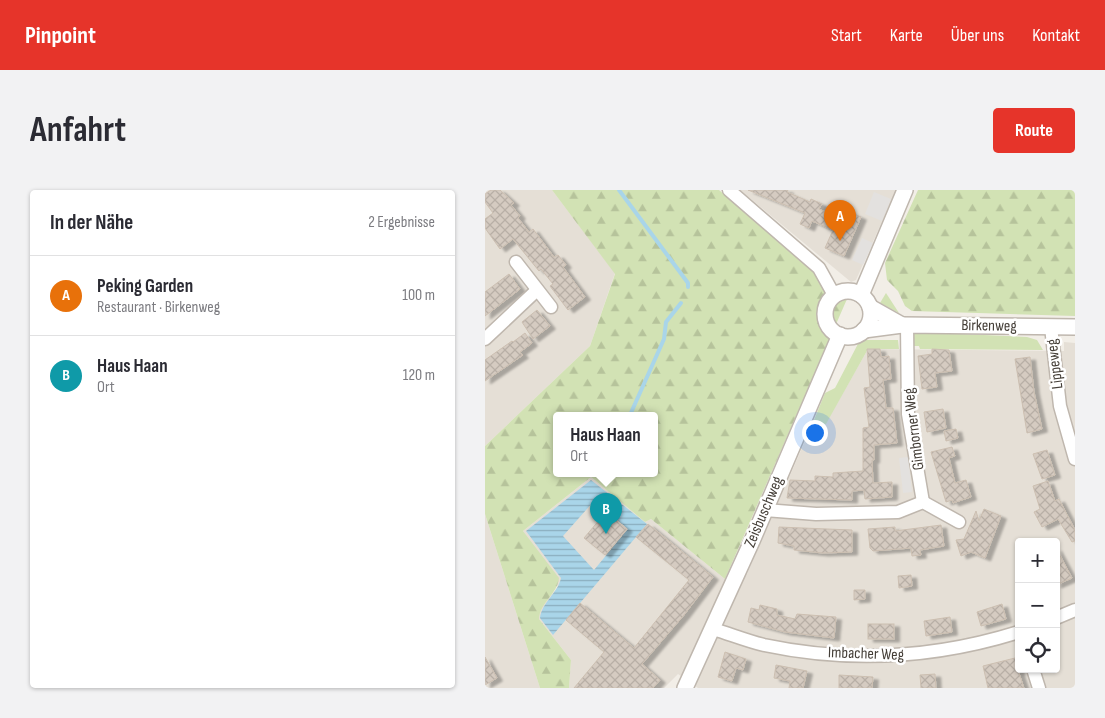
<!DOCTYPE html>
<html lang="de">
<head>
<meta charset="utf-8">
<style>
	:root { --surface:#fff; --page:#f2f2f3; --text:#2b2b33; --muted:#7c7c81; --line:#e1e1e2; --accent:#e6342a }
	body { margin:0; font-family:"Sofia Sans Condensed",sans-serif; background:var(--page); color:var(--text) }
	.controls { position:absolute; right:15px; bottom:15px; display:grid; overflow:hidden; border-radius:5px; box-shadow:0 1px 4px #0004 }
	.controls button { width:45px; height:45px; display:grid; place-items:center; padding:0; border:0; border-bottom:1px solid var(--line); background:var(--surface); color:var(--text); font:25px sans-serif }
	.you { position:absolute; left:329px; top:242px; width:18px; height:18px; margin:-12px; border:4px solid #fff; border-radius:50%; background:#1a73e8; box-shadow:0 0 0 8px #1a73e833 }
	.badge { display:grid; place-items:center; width:32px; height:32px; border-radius:50%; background:var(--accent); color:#fff; font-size:16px; font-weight:700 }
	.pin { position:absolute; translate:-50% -41px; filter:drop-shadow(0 1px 2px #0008) }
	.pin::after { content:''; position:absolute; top:26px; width:18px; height:15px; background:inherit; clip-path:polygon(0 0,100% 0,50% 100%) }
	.popup { position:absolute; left:68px; top:222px; width:105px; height:65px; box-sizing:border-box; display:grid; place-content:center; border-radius:5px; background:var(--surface); filter:drop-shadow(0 1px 4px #0005); font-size:16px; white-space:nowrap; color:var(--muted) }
	.popup b { font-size:19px; color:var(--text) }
	.popup::after { content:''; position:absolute; left:50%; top:100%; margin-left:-10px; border:10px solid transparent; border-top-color:var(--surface) }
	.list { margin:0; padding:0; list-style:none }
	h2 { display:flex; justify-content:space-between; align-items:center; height:65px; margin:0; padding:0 20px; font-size:21px }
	h2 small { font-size:16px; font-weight:400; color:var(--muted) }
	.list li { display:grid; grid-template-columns:32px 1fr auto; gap:15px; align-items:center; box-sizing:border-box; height:80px; padding:0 20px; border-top:1px solid var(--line) }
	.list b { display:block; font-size:19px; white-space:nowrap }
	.list p { margin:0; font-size:16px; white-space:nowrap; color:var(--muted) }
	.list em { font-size:16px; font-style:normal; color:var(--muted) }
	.icon { flex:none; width:28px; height:28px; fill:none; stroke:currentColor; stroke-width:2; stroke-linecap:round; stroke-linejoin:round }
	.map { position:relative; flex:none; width:590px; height:498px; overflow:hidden; border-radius:5px }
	header { display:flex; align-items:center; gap:30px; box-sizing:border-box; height:70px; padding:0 25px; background:var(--accent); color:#fff }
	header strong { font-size:24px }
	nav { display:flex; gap:28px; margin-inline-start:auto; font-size:18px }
	.intro { display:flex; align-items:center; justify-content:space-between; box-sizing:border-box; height:120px; padding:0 30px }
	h1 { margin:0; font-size:35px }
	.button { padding:12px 22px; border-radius:5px; background:var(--accent); color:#fff; font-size:18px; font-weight:700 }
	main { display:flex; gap:30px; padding:0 30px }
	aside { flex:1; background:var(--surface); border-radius:5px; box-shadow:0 1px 4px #0004 }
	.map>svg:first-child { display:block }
</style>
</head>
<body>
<header>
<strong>Pinpoint</strong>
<nav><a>Start</a><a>Karte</a><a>Über uns</a><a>Kontakt</a></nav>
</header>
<div class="intro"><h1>Anfahrt</h1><a class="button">Route</a></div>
<main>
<aside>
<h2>In der Nähe<small>2 Ergebnisse</small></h2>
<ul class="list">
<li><span class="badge" style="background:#e8710a">A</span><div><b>Peking Garden</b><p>Restaurant · Birkenweg</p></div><em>100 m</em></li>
<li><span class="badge" style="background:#0f9aa8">B</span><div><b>Haus Haan</b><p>Ort</p></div><em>120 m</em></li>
</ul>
</aside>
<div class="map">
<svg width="590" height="498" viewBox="0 0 590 498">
	<defs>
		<pattern id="forest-firs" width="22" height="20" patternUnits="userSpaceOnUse" patternTransform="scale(1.25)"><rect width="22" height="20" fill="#d2e2b4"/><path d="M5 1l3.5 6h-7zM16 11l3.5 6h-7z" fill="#b6c39b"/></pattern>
		<pattern id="water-rules" width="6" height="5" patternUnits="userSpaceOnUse" patternTransform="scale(1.25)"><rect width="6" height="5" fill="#a9d5e9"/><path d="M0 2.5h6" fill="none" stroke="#8baebe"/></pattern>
		<pattern id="building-cross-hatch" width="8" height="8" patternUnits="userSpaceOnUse" patternTransform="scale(1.25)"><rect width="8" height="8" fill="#d5cbc1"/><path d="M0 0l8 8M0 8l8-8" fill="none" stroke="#b8afa6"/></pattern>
		<filter id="shadow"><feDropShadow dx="5.5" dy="3" stdDeviation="1" flood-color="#0004"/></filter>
	</defs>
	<rect width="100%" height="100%" fill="#f2eee7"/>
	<g fill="#e5dfd6" fill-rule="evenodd">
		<path d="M0 0H67L130 83 105 156 0 256Z"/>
		<path d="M255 0H411L371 90 366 92Z"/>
		<path d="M579 152 590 153V498H213L193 484 179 498H84L86 470 54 429V419L73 397 38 341 106 287 160 332 166 329 240 389 262 384 327 235 341 233 383 159 579 161ZM534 352H571V479H534Z"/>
		<path d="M0 324 55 498H0Z"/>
	</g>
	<g fill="#d2e2b4">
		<path d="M401 103 414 123 395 113Z"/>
		<path d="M430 142 542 147 552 150 558 160 435 159 434 156H423V147Z"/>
		<path d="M375 150H413L414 159H383L341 234 327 235 340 203 350 198Z"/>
	</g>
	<g fill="url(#forest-firs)" fill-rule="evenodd">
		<path d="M67 0H234L362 109 240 389 166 329 160 332 106 287 38 341 74 388C72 405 55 412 54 429L86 470 84 498H55L0 324V256L105 156 130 84ZM72 225H170V283H72Z"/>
		<path d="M433 0H590V126L427 121 420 116 413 101 402 90 400 73Z"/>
	</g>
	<g fill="#e3e1df">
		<path d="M389 2 406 9 397 31 380 24Z"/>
		<path d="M377 48 388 53 378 75 367 70Z"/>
		<path d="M423 267 427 302 418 303 414 268Z"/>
	</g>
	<path fill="url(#water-rules)" fill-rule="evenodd" d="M106 290 162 334 68 445 55 428C57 412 73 403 76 388L41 341ZM109 311 143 339 109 380 78 346Z"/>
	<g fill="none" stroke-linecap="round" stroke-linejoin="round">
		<g stroke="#a9d5e9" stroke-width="4">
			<path d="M134 0 203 93V97"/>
			<path d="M145 225 179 149 181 132 196 113"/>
		</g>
	</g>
	<g fill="url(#building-cross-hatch)" stroke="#ccbfb1" filter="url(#shadow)">
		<path d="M6 0H15L29 13 26 15 35 26 33 28 44 42 48 39 69 67 73 65 81 75 78 77 100 107 83 120 65 96 68 94 56 79 54 81 28 49 15 59 0 38V29L8 23 0 12V4Z"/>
		<path d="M263 0H303L302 2 325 12 326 9 337 14 334 19 354 28 358 19 376 27 359 66 340 58 348 40 327 31 324 38 315 34 320 23Z"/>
		<path d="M24 84 35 99 0 126V102Z"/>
		<path d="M52 120 65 136 48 149 37 132Z"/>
		<path d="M40 143 47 153 35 162 38 165 0 191V170L27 151 28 152Z"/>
		<path d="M382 159H395L396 167 404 166 406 189 398 190 401 218H408L412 253 389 255V270H387L388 293 407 292V307L380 309 379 300 367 301V310L302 308 305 290 330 291V286L348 287V283L378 281V238L384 237 379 198 385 197Z"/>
		<path d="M447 159 464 160 467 181 450 183 452 197 437 199 433 166 447 164Z"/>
		<path d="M545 167 549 202 557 239 542 243 530 169Z"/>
		<path d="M458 219 461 238 442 242 439 222Z"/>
		<path d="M471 239 473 248 461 251 459 241Z"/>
		<path d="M467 257 470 266 464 268 470 293 481 290 486 307 468 313 467 310 461 312 446 262Z"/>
		<path d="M562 260 570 285 557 289 548 264Z"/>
		<path d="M563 291 570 311 574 309 590 340V351L587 352 573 329 557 337 549 322 555 319 548 296Z"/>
		<path d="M499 319 516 326 500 368 486 362 476 366 471 350 479 349 491 321 494 331Z"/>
		<path d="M121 322 142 339 120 365 99 348Z"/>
		<path d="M163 334 228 387 199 425 157 474 175 490 168 498H89L119 462 81 430 95 413 149 458 204 390 151 347Z"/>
		<path d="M456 335 459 356 435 360 436 365 427 366 426 358 388 361 385 358 383 339 410 337V341Z"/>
		<path d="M294 337 367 340V362L338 363 309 360V356L293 353Z"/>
		<path d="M571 358 587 388 571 395Z"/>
		<path d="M426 385 427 396 414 398 413 386Z"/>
		<path d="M369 400H380V409L369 410Z"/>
		<path d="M517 414 521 429 496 436 492 422Z"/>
		<path d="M275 415 292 419V425L310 429 312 424 351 427 349 448 300 442 263 432 266 418 274 420Z"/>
		<path d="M465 427 467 442 441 446 439 431Z"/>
		<rect x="383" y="434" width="26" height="15"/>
		<path d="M240 462 261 469 258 480 251 478 247 491 233 487Z"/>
		<path d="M0 467 12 488 0 495Z"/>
		<path d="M534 467V483L539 498H503L498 476Z"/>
		<path d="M291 475 322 481 318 498H304L305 491 289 488Z"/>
		<path d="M450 484 451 498H436L435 485Z"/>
		<path d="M354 485 388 487 387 498H354Z"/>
	</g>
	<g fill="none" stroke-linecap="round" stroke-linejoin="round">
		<g stroke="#bfb7ae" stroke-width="15">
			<g id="minor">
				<path d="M244 0 334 78 349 105"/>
				<path d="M31 72 66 117"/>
				<path d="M422 135 423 224 438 312"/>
				<path d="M566 137 575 216 590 269"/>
				<path d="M0 149 52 100"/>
				<path d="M280 320 331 324 413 322 438 312 474 332"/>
				<path d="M571 428 590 420"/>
				<path d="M228 439C245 444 262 451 279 455 364 473 451 468 534 442"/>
				<path d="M548 479 554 498"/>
			</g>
		</g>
		<g stroke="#bfb7ae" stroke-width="18">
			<g id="tertiary">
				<circle cx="363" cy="124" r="23"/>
				<path d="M376 105 420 0"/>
				<path d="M385 117 417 135"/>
				<path d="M379 140 417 135 590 137"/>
				<path d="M200 498 267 351 355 145"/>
			</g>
		</g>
		<use href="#minor" stroke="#fff" stroke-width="12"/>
		<use href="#tertiary" stroke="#fff" stroke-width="15"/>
	</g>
	<g text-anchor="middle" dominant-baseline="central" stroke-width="5" stroke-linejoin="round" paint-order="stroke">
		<g font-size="16" fill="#443e37" stroke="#fff">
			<text transform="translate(504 136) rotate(1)">Birkenweg</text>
			<text transform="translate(570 174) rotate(-97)">Lippeweg</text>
			<text transform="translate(429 239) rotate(-97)">Gimborner Weg</text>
			<text transform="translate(279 322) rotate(-67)">Zeisbuschweg</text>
			<text transform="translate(381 464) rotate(2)">Imbacher Weg</text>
		</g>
	</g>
</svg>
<div class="controls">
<button>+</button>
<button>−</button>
<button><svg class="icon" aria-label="locate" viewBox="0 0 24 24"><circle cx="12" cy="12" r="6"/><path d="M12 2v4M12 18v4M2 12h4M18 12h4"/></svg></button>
</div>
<div class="you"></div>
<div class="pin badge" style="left:355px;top:51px;background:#e8710a">A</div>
<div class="pin badge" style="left:121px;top:344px;background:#0f9aa8">B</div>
<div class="popup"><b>Haus Haan</b>Ort</div>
</div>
</main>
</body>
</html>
